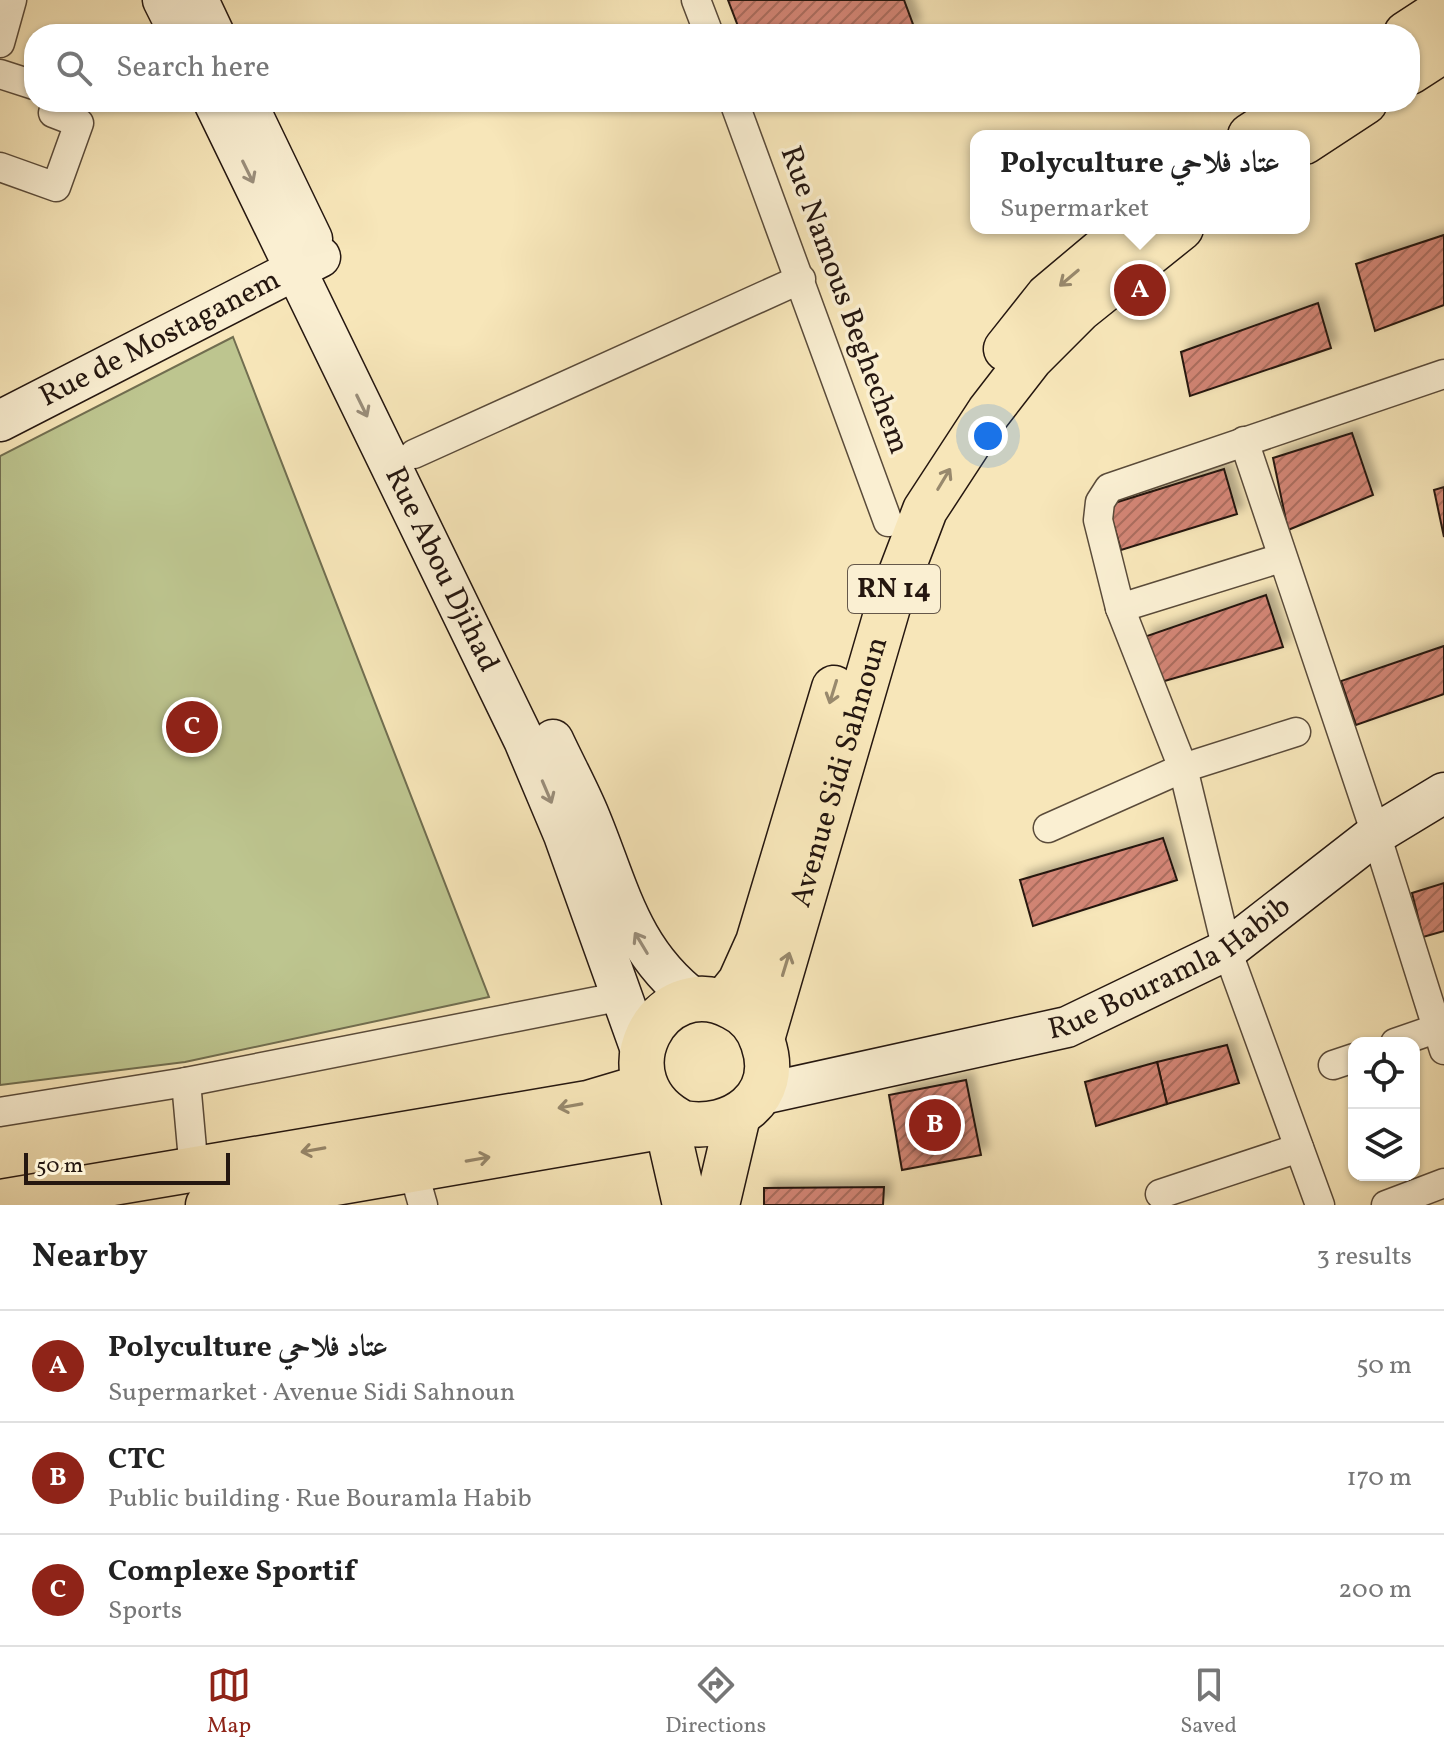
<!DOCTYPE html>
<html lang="en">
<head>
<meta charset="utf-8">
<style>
	:root { --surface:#fff; --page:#f6f6f6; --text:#222; --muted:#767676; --line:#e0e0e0; --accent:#8f2418 }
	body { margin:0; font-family:Vollkorn,Amiri,serif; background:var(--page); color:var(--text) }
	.controls { position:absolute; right:24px; bottom:24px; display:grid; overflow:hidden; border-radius:16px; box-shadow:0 2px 6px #0004 }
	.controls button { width:72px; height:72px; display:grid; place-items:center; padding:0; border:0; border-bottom:2px solid var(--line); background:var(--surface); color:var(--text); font:40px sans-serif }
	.scale { position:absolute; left:24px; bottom:20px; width:206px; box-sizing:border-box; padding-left:8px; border:4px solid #251710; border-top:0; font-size:22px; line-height:28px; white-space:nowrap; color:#251710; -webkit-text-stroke:6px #faefd2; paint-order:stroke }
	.you { position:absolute; left:988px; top:436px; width:28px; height:28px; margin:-20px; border:6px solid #fff; border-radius:50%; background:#1a73e8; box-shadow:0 0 0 12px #1a73e833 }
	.badge { display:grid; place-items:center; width:52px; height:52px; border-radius:50%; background:var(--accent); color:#fff; font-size:26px; font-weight:700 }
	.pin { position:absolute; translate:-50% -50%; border:4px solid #fff; box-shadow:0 2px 8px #0006 }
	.popup { position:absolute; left:970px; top:130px; width:340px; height:104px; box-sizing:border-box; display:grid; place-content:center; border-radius:16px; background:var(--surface); filter:drop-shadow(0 2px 6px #0005); font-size:26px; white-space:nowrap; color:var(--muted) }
	.popup b { font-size:30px; color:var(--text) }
	.popup::after { content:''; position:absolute; left:50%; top:100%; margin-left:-16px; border:16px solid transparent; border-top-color:var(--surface) }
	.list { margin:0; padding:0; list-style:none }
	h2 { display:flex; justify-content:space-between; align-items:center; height:104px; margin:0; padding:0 32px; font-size:34px }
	h2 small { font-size:26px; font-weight:400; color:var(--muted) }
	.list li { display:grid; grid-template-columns:52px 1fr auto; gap:24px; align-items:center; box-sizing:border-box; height:112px; padding:0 32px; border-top:2px solid var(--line) }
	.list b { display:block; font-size:30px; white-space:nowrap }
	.list p { margin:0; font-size:26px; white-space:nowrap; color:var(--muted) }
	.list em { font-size:26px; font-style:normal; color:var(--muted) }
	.icon { flex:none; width:44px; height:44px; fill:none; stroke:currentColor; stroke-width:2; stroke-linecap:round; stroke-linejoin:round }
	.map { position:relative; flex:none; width:1444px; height:1205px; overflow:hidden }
	.search { position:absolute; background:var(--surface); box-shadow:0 2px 6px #0004; left:24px; right:24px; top:24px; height:88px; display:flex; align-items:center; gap:20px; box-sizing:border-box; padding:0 28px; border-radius:32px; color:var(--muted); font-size:30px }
	.sheet { height:440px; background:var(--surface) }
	nav { display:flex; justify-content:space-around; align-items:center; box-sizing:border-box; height:112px; border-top:2px solid var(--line); background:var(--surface); font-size:22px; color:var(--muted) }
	nav a { display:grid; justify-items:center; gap:4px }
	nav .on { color:var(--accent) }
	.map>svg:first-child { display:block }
</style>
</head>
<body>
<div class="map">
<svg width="1444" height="1205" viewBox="0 0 1444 1205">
	<defs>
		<pattern id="building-hatch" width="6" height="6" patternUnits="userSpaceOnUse" patternTransform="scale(2)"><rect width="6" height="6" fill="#d28574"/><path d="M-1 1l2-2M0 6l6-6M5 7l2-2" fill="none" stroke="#aa6c5e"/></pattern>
		<filter id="shadow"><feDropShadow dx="7" dy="-7" stdDeviation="4" flood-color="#0004"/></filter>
	</defs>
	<rect width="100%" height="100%" fill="#f7e6b9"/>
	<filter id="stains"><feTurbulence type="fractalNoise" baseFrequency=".0025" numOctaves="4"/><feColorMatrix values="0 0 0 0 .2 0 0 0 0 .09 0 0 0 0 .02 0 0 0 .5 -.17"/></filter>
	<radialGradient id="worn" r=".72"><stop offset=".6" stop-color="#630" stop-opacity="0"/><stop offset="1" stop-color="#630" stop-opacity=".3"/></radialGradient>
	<path fill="#bdc58f" stroke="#716e50" stroke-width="2" d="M233 337 489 997 185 1062 0 1085V456Z"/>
	<g fill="url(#building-hatch)" stroke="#251710" stroke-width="2" filter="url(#shadow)">
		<path d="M728 0H904L914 27 895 34H741Z"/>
		<path d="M1444 235V305L1375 331 1356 264Z"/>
		<path d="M1318 303 1331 348 1190 396 1181 352Z"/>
		<path d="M1352 433 1373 495 1288 530 1273 458Z"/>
		<path d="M1224 469 1237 514 1121 550 1108 505Z"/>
		<path d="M1444 487V537L1434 490Z"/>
		<path d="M1266 595 1283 647 1161 682 1144 637Z"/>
		<path d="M1444 646V694L1356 725 1341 681Z"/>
		<path d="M1163 838 1177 880 1033 926 1020 880Z"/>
		<path d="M1444 883V931L1423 937 1412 893Z"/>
		<path d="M1227 1045 1239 1083 1167 1104 1157 1062Z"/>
		<path d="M1157 1062 1167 1104 1096 1126 1085 1082Z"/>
		<path d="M966 1080 981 1155 902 1170 889 1095Z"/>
		<path d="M884 1187 883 1205H764V1188Z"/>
	</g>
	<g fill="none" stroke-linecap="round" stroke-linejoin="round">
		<g stroke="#5a4b3a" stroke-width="31">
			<g id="street">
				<path d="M696 0 709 34"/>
				<path d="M0 43 12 0"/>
				<path d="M0 74 34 85"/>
				<path d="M734 102 888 522"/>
				<path d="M0 167 56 187 79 123 53 113 56 102"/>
				<path d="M1244 441 1376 834 1444 1050"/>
				<path d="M414 454 801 279"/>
				<path d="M1120 608 1281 558"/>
				<path d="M1048 828 1183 768 1296 732"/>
				<path d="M1395 1043 1444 1026"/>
				<path d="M1333 1065 1354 1058"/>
				<path d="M186 1082 194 1171"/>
				<path d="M0 1112 186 1082 623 996"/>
				<path d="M413 1170 423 1205"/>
				<path d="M1160 1194 1299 1148"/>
				<path d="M1320 1205 1227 950 1183 768 1120 608 1098 520 1100 502 1109 488 1444 374"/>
				<path d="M1386 1205 1444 1183"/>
			</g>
		</g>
		<g stroke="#251710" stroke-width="43">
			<g id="secondary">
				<path d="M163 0 180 34"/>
				<path d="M198 0 214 34"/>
				<path id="s1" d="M214 102 524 740 564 835 641 1050"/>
				<path d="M246 102 312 239"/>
				<path id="s2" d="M0 421 320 257"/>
				<path d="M553 740C565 766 579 791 590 818 619 888 630 951 695 1000"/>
				<path id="s3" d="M758 1095 1067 1027 1227 950 1376 834 1444 793"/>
			</g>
		</g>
		<g stroke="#251710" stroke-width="47">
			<g id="primary">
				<path d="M1406 34 1444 9"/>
				<path d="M1410 72 1444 50"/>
				<path d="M1250 136 1302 102"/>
				<path d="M1304 142 1365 102"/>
				<path d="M1006 349 1048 296 1129 228"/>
				<path d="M724 1002 740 982 758 942 834 688"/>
				<path id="s4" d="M762 1039 888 607 925 510 989 412 1030 359 1080 309 1181 228"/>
				<path d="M664 1113 685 1205"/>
				<path d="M0 1202 588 1103 645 1086"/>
				<path d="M208 1205 683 1123C732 1132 782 1098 763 1043 758 1027 747 1014 732 1007 659 968 598 1081 683 1123"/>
				<path d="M717 1205 738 1116"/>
			</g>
		</g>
		<use href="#street" stroke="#faefd2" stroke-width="28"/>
		<use href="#secondary" stroke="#faefd2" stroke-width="40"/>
		<use href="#primary" stroke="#f7e6b9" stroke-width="44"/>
	</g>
	<defs><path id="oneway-shaft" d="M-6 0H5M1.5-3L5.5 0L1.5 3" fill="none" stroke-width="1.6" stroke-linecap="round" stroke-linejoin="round" transform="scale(2)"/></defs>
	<g stroke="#9a8e7b">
		<use href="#oneway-shaft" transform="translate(248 172) rotate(64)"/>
		<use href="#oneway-shaft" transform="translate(362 406) rotate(64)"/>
		<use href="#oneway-shaft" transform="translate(547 792) rotate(67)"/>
		<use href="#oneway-shaft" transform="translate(641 943) rotate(-121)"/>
	</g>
	<g stroke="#98896d">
		<use href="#oneway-shaft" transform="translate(1069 278) rotate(140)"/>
		<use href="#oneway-shaft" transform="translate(944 479) rotate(-59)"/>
		<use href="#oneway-shaft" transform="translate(833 692) rotate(107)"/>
		<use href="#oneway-shaft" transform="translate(786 964) rotate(-73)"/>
		<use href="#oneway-shaft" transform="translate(570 1106) rotate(170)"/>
		<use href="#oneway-shaft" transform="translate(313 1150) rotate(170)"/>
		<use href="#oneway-shaft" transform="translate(478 1159) rotate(-10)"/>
	</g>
	<g text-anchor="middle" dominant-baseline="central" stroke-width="7" stroke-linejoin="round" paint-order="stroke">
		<rect fill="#faefd2" stroke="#65584a" stroke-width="2" x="848" y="565" width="92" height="48" rx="6"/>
		<g font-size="28" font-weight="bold" fill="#251710">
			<text x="894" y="589">RN 14</text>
		</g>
		<g font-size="30" fill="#251710" stroke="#faefd2">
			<text transform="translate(844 300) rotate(70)">Rue Namous Beghechem</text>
			<text stroke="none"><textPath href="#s2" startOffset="180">Rue de Mostaganem</textPath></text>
			<text stroke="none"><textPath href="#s1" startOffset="520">Rue Abou Djihad</textPath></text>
			<text stroke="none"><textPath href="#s4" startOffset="278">Avenue Sidi Sahnoun</textPath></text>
			<text stroke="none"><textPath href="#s3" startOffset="434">Rue Bouramla Habib</textPath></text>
		</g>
	</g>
	<rect width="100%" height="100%" filter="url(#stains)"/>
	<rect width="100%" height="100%" fill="url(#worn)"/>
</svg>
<div class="controls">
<button><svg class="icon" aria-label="locate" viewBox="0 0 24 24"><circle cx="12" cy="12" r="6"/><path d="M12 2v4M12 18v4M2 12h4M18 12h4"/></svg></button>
<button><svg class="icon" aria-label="layers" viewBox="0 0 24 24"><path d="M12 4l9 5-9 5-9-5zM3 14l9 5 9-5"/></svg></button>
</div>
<div class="scale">50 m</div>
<div class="you"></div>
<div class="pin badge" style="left:1140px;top:290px">A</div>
<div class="popup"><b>Polyculture عتاد فلاحي</b>Supermarket</div>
<div class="pin badge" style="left:935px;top:1125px">B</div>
<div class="pin badge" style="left:192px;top:727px">C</div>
<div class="search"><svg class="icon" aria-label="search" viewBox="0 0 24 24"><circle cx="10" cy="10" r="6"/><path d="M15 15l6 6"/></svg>Search here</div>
</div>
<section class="sheet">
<h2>Nearby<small>3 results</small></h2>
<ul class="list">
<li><span class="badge">A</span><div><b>Polyculture عتاد فلاحي</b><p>Supermarket · Avenue Sidi Sahnoun</p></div><em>50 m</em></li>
<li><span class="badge">B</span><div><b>CTC</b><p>Public building · Rue Bouramla Habib</p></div><em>170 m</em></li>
<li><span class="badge">C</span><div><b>Complexe Sportif</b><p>Sports</p></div><em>200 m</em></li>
</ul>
</section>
<nav>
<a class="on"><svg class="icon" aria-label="map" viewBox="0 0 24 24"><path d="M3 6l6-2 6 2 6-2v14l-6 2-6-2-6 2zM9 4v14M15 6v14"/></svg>Map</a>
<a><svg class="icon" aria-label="directions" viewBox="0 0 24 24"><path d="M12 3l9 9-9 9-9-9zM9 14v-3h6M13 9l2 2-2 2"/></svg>Directions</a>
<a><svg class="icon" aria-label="saved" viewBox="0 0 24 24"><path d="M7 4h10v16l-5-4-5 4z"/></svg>Saved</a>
</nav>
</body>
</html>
